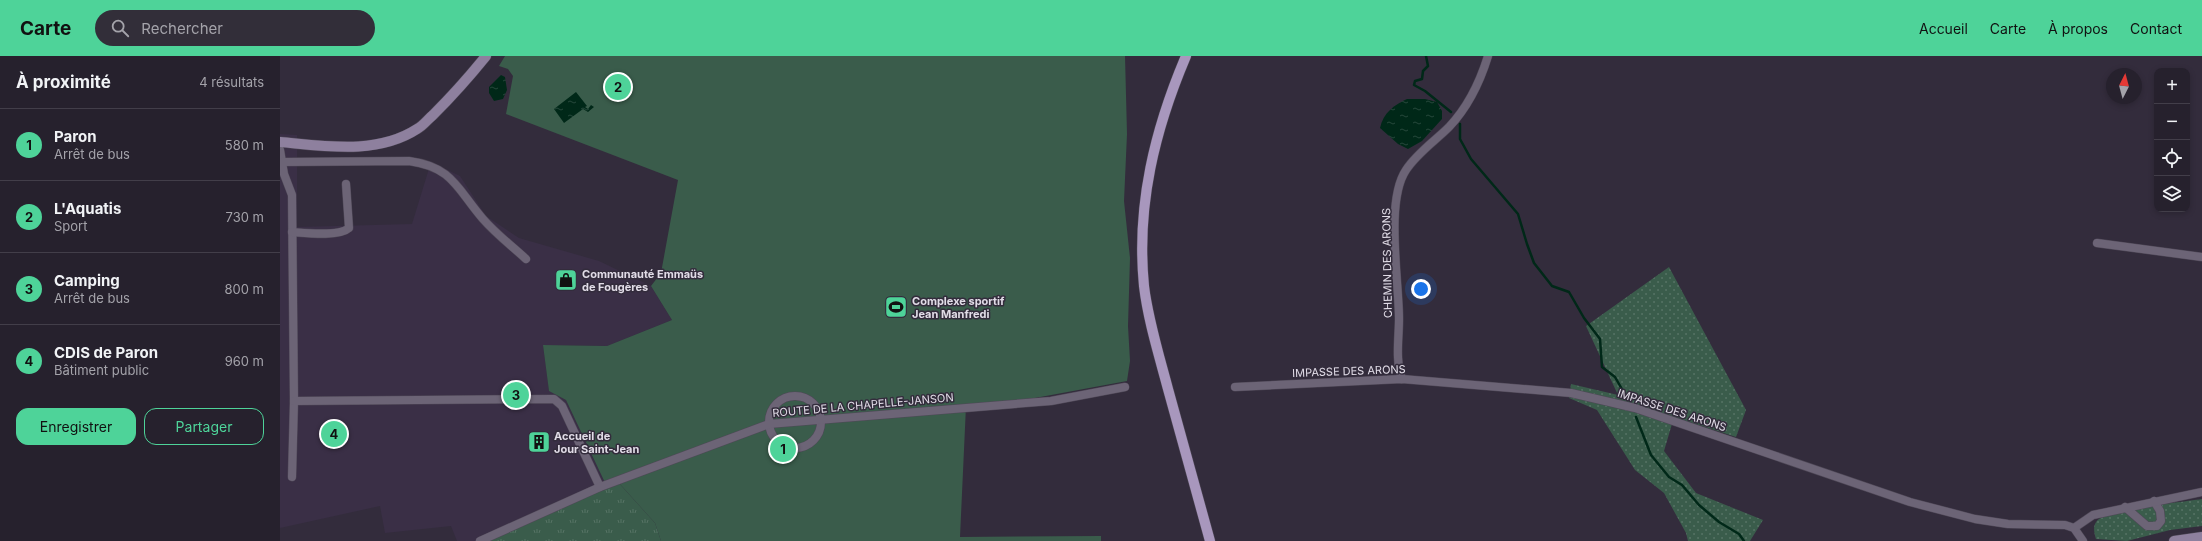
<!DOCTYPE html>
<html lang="fr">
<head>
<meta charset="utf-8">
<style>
	:root { --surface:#26212d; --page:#322e39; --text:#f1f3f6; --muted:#a4a3aa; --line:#423e49; --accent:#4ed399 }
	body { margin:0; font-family:Inter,sans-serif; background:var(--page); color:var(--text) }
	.controls { position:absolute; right:12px; top:12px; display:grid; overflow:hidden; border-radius:8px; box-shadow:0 2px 6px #0003 }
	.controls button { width:36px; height:36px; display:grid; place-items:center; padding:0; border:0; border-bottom:1px solid var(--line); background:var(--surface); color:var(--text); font:20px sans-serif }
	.compass { position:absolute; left:1826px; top:12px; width:36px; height:36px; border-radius:50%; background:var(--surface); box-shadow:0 2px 6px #0003; rotate:6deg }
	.you { position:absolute; left:1141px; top:233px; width:14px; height:14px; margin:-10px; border:3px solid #fff; border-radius:50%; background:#1a73e8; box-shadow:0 0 0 6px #1a73e833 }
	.badge { display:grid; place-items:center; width:26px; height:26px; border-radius:50%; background:var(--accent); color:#111; font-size:13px; font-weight:700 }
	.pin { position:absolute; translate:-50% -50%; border:2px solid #fff; box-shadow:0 1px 4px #0006 }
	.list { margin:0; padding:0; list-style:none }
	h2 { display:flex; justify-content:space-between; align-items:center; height:52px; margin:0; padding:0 16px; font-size:17px }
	h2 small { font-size:13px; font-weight:400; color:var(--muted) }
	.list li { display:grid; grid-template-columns:26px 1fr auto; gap:12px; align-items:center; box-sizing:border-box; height:72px; padding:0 16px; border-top:1px solid var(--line) }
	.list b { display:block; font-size:15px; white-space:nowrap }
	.list p { margin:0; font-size:13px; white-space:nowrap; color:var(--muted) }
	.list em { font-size:13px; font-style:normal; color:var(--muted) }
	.actions { display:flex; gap:8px; padding:12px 16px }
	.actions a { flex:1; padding:9px 0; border:1px solid var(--accent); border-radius:12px; text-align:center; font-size:14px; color:var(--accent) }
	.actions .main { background:var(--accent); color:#111 }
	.icon { flex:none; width:22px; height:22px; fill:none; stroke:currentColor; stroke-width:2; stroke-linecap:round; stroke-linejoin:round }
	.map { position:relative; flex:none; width:1922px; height:485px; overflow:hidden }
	header { display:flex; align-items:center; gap:24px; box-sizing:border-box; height:56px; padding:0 20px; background:var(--accent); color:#111 }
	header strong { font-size:19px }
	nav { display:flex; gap:22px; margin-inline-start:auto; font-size:14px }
	.search { width:280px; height:36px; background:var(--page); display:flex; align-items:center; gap:10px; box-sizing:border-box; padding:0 14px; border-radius:22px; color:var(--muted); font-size:15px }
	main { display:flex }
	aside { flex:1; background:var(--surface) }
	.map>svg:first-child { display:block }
</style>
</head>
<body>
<header>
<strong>Carte</strong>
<div class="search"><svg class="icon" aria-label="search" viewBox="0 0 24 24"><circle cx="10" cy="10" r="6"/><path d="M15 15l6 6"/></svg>Rechercher</div>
<nav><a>Accueil</a><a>Carte</a><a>À propos</a><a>Contact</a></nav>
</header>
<main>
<aside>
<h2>À proximité<small>4 résultats</small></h2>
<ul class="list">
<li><span class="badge">1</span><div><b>Paron</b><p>Arrêt de bus</p></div><em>580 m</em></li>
<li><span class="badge">2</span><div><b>L'Aquatis</b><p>Sport</p></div><em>730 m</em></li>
<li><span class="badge">3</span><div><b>Camping</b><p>Arrêt de bus</p></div><em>800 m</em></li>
<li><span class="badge">4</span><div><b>CDIS de Paron</b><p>Bâtiment public</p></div><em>960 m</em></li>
</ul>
<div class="actions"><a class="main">Enregistrer</a><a>Partager</a></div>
</aside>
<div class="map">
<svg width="1922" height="485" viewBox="0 0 1922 485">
	<defs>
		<pattern id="grass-dots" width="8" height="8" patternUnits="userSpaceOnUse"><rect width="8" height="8" fill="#3a5c4b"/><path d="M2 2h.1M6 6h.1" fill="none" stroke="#567365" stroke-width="1.8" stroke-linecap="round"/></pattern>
		<pattern id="park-tufts" width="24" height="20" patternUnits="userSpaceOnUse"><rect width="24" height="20" fill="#3a5c4b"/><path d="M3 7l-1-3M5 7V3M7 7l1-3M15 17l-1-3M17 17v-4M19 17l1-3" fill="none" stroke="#567365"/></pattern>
		<pattern id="water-ripples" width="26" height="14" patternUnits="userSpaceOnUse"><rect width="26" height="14" fill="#002818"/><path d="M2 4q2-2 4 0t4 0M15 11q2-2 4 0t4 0" fill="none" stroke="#25473a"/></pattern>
	</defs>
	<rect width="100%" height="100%" fill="#332c3c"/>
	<path fill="#3a2f46" d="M0 78 17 79V171L132 168 151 106 180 120 206 160 239 182 319 205 371 230 392 264 327 290 263 289 269 334 286 344 327 431 208 485H177L171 470 105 477 100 450 0 472Z"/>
	<g fill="url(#grass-dots)">
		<path d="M1389 211 1466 354 1456 381 1394 361 1384 395 1416 437 1483 464 1470 485H1408L1406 477 1384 437 1355 414 1317 354 1289 342 1291 328 1338 339 1306 270Z"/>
		<path d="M1922 443V470L1890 474 1847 485 1816 483C1814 477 1812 468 1819 463 1833 453 1902 446 1922 443Z"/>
	</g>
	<path fill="url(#park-tufts)" d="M338 426 375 467 381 485H208Z"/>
	<path fill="#3a5c4b" d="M225 0H845L847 78 844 145 850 202 848 270 850 305 847 325 755 342 686 350 680 481 821 480V485H381L375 467 338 426 327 431 286 344 269 335 263 289 327 290 392 264 371 230 381 217 398 124 226 58 233 20 228 13 219 10Z"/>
	<g fill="url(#water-ripples)">
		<path d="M221 19 225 21 227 34 223 43 214 45 209 37V31Z"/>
		<path d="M296 36 307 50 305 51 308 53 311 49 314 51 308 56 303 53 284 67 274 53Z"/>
		<path d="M1127 43H1145L1157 46 1162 55V63L1142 85 1128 93 1118 88 1100 72C1103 57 1114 49 1127 43Z"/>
	</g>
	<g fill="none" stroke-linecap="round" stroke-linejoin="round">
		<g stroke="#002818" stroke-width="2.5">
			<path d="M1146 0 1148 10 1143 15 1142 23 1135 25 1134 29 1145 35 1171 56"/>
			<path d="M1180 68V83L1191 103 1238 158 1247 188 1254 207 1272 230 1289 236 1304 262 1320 283 1322 311 1335 321 1347 342"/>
			<path d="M1356 361 1371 399 1389 421 1402 429 1419 449 1439 466 1459 478 1464 485"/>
		</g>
		<g stroke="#4f4857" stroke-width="9">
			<g id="street">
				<path d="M0 94 4 118 12 139 14 345 12 421"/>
				<path d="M2 106 129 105C173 111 177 133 203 163 216 178 232 190 246 203"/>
				<path d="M12 176C26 177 59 181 69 172L66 128"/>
				<path d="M1817 187 1922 201"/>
				<path d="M1122 323C1115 304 1119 282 1119 263 1119 225 1105 145 1126 114 1137 97 1155 85 1169 71 1188 51 1200 26 1208 0"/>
				<path d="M955 331 1122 323 1291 337 1355 352 1630 446 1695 463 1728 468 1785 469 1794 472 1803 485"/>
				<circle cx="515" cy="366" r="26"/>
				<path d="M14 345 274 343 282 350 320 431"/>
				<path d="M1845 451 1867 470H1877L1881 465 1880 455 1874 445"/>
				<path d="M1794 472 1813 459 1922 436"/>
				<path d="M200 485 320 431 489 368 771 345 845 331"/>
			</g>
		</g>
		<g stroke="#4f4857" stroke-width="11">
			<g id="secondary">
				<path d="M0 86C45 90 97 99 137 73 143 70 148 63 153 59 172 40 189 21 206 0"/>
				<path d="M1894 485 1922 481"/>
			</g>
		</g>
		<g stroke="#4f4857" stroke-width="11">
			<path id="primary" d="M906 0C875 73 856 149 864 230 868 264 879 299 888 333 902 384 916 434 930 485"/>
		</g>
		<use href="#street" stroke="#6c6476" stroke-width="8"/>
		<use href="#secondary" stroke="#8e809e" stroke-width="10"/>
		<use href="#primary" stroke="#a897bd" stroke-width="10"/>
	</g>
	<defs>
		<g id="shop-square" transform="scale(1.15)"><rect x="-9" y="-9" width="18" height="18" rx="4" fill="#4ed399" stroke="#332c3c"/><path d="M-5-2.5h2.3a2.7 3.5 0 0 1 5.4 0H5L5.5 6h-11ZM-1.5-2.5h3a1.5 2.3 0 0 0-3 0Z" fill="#111"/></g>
		<g id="stadium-square" transform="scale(1.15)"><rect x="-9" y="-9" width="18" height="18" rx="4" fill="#4ed399" stroke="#332c3c"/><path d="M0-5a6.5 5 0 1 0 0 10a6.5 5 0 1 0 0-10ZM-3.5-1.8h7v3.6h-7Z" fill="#111"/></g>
		<g id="building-square" transform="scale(1.15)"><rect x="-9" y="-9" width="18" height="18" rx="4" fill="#4ed399" stroke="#332c3c"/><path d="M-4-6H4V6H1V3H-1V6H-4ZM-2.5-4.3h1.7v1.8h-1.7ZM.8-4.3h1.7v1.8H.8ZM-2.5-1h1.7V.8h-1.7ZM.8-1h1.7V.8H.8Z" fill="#111"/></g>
	</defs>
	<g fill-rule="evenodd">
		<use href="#shop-square" x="286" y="224"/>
		<use href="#stadium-square" x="616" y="251"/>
		<use href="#building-square" x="259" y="386"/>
	</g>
	<g text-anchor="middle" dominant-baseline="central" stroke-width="3" stroke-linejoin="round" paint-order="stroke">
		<g font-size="11" fill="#e1dce7" stroke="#332c3c">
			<text transform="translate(1107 207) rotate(-91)">CHEMIN DES ARONS</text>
			<text transform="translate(1069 315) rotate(-2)">IMPASSE DES ARONS</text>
			<text transform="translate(583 349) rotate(-5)">ROUTE DE LA CHAPELLE-JANSON</text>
			<text transform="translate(1392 354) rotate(18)">IMPASSE DES ARONS</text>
		</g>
		<g font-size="11" font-weight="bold" fill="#e1dce7" stroke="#332c3c" text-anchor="start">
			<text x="302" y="218">Communauté Emmaüs<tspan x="302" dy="13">de Fougères</tspan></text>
			<text x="632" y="245">Complexe sportif<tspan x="632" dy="13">Jean Manfredi</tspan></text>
			<text x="274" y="380">Accueil de<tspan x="274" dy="13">Jour Saint-Jean</tspan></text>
		</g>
	</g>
</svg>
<div class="controls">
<button>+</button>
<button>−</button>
<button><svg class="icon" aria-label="locate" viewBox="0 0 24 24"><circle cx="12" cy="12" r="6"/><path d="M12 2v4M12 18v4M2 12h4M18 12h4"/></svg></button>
<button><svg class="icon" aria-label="layers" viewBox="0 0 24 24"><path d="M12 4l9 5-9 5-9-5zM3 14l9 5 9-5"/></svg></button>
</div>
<svg class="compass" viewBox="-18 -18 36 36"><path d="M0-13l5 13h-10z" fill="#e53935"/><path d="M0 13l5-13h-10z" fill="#a4a3aa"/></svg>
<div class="you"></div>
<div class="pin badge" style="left:503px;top:393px">1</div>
<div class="pin badge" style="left:338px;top:31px">2</div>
<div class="pin badge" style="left:236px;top:339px">3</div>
<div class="pin badge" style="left:54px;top:378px">4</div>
</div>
</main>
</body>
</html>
